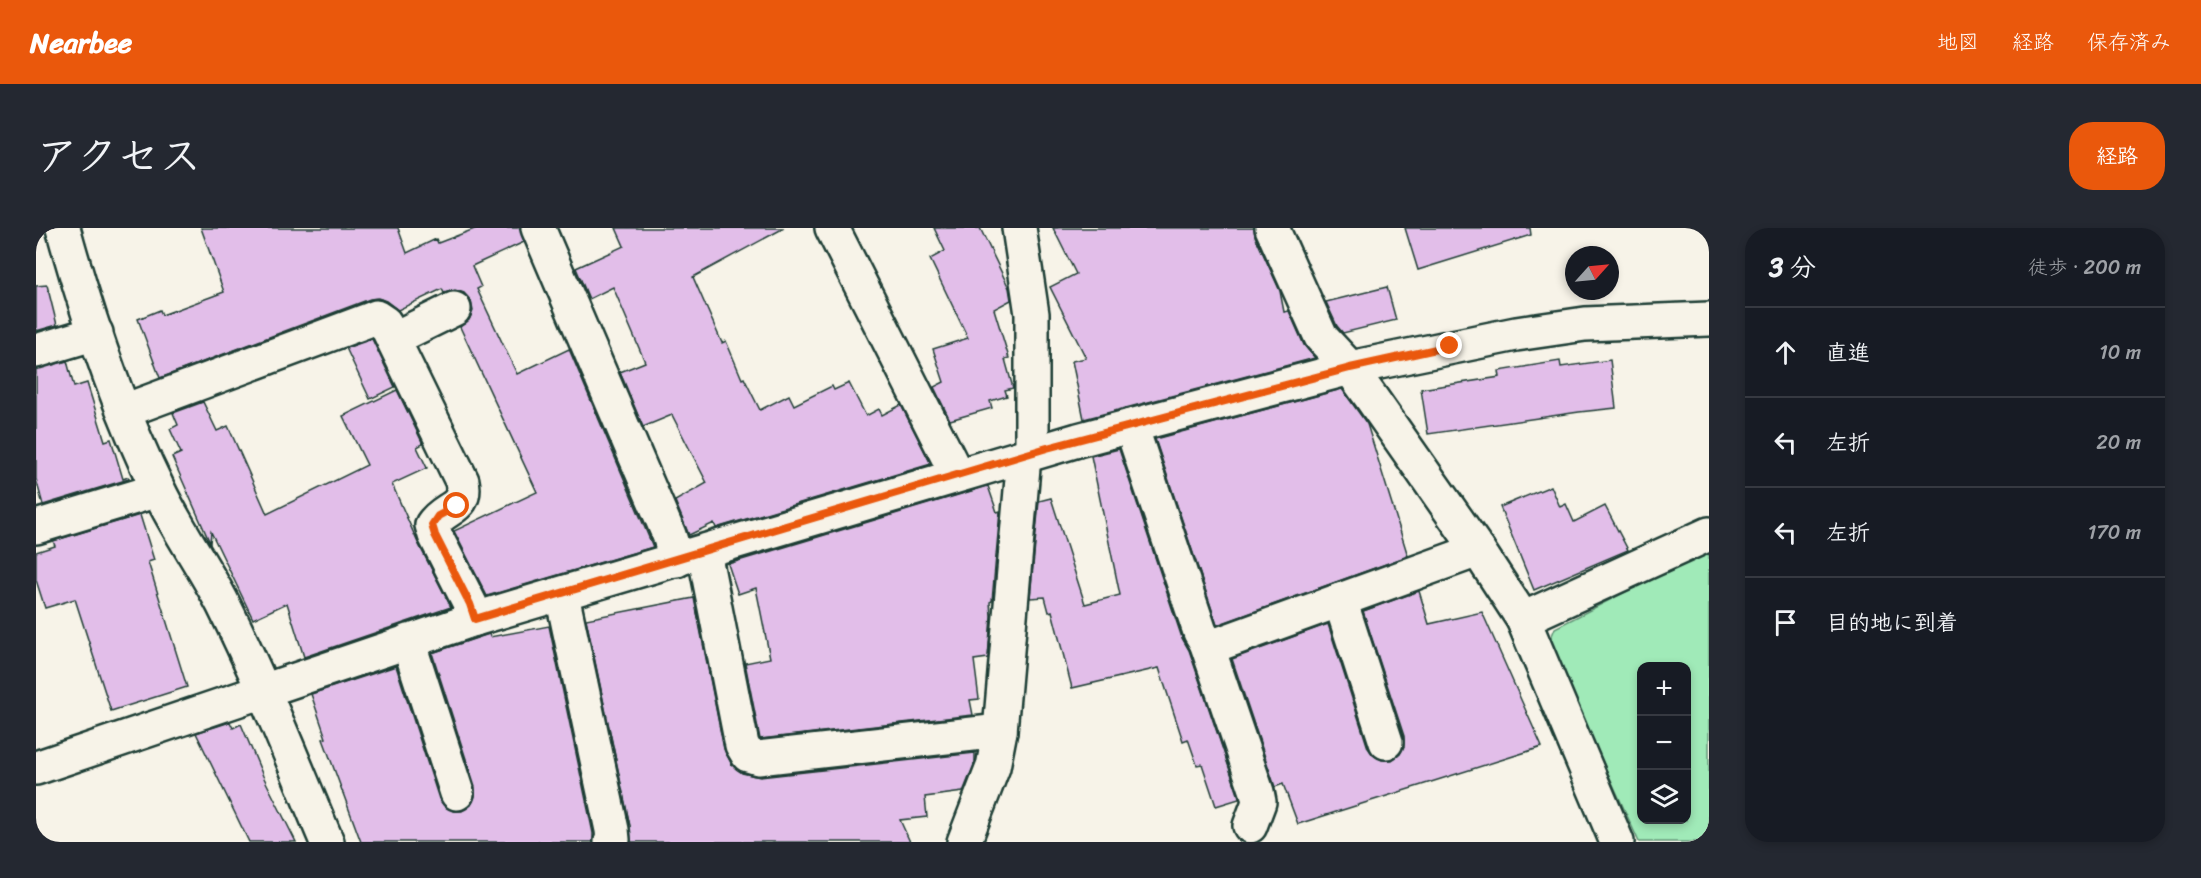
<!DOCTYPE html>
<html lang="ja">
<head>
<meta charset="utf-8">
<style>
	:root { --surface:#171b24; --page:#242831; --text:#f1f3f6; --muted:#9ea1a6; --line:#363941; --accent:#ea580c }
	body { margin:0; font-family:Sriracha,"Klee One",sans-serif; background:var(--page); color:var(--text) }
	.controls { position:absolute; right:18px; bottom:18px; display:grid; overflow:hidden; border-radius:12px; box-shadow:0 3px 9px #0003 }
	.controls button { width:54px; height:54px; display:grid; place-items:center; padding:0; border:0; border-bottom:2px solid var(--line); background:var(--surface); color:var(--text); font:30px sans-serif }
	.compass { position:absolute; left:1529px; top:18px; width:54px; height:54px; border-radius:50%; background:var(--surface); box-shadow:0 3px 9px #0003; rotate:63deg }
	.stop { position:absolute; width:18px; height:18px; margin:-14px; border:4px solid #ea580c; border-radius:50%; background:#fff }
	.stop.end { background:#ea580c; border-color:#fff; box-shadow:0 2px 6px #0008 }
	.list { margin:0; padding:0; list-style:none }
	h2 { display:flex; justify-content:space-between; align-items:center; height:78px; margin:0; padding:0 24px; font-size:26px }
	h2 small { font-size:20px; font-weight:400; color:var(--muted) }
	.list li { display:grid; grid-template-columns:39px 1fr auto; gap:18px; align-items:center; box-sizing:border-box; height:90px; padding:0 24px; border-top:2px solid var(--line) }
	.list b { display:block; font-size:22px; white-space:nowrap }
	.list em { font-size:20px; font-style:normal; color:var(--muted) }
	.icon { flex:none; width:33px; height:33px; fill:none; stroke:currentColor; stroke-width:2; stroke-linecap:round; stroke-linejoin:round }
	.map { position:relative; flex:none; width:1673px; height:614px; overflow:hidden; border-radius:24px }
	header { display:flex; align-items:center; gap:36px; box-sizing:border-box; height:84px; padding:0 30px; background:var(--accent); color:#fff }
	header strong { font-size:28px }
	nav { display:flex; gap:33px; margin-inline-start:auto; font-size:21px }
	.intro { display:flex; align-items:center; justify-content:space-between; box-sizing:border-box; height:144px; padding:0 36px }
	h1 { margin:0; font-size:42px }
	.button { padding:15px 27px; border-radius:24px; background:var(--accent); color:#fff; font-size:21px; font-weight:700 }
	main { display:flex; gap:36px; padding:0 36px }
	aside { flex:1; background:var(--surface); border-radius:24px; box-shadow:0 3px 9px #0003 }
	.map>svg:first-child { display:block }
</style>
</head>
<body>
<header>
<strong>Nearbee</strong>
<nav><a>地図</a><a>経路</a><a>保存済み</a></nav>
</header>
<div class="intro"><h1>アクセス</h1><a class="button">経路</a></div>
<main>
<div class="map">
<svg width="1673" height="614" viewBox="0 0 1673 614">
	<rect width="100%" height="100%" fill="#f7f3e8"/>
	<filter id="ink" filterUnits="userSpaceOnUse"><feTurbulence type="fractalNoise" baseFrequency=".0167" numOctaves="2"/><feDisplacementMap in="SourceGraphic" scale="12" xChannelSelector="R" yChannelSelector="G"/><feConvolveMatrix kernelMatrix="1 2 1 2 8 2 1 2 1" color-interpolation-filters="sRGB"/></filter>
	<g filter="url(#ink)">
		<path fill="#a0eab8" stroke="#609476" stroke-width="1.5" fill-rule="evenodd" d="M1673 321V614H1603L1513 415 1519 400ZM1606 439H1650V592H1606Z"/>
		<g fill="#e2bee9" stroke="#1f3d34" stroke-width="1.5">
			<path d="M165 0H362L371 25 400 11 402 15 441 0H484L488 14 436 38 445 59 441 61 481 146 533 121 617 319 451 368 418 303 501 264 424 99 433 92 437 83 435 73 428 65 419 62 408 65 406 61 362 82 350 73 342 70 334 71 124 150 102 91 124 82 126 87 188 64Z"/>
			<path d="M580 0H748L657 49 686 115 690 113 706 151 708 150 724 182 753 167 758 177 796 158 798 162 813 155 830 188 843 181 846 187 865 177 895 236 680 300 678 295 653 307 639 273 671 255 636 187 607 199 584 144 609 134 577 59 553 71 540 40 588 18Z"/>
			<path d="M898 0H944L973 60 975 72 958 81 973 130 969 131 977 160 969 162 971 168 954 173 956 180 914 192 898 159 908 154 897 121 932 110 894 31 909 23Z"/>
			<path d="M1017 0H1218L1219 8 1244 63 1248 84 1253 83 1268 117 1279 130 1048 191 1036 133 1050 130 1014 59 1040 46Z"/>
			<path d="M1369 0H1494L1495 7 1382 42Z"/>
			<path d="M11 57 21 97 0 103V58Z"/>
			<path d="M1351 59 1360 92 1307 105 1301 98 1290 74Z"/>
			<path d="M336 111 359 159 334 171 310 120Z"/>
			<path d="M1574 132 1580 180 1543 184 1392 206 1385 161 1464 149 1463 143 1524 133 1525 139Z"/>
			<path d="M31 133 38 159 51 155 69 213 75 211 87 251 92 249 93 251 7 277 0 251V141Z"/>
			<path d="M1306 161 1331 196 1372 328 1181 397 1119 211Z"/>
			<path d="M361 162 387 216 381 219 391 240 356 256 382 315 415 379 268 429 251 375 217 391 175 304 174 315 136 229 145 225 134 201 142 197 137 185 167 174 181 203 192 198 231 286 331 237 307 188Z"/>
			<path d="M1083 221 1146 410 1153 422 1203 569V571L1180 578 1166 536 1161 537 1152 511 1147 513 1123 440 1036 460 1016 383 1013 384 1009 369 994 370 1003 273 1015 270 1049 376 1084 367 1055 228Z"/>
			<path d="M952 258 961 284 964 283 956 373 954 374 955 388 952 430 938 432 943 471 934 472 937 487 724 511 709 435 734 430 720 360 702 366 692 336Z"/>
			<path d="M1515 258 1524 279 1530 276 1538 294 1569 278 1592 322 1498 362 1464 279Z"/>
			<path d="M104 287 118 332 112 334 151 459 75 483 39 371 9 380 0 352V324L19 318 17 313Z"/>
			<path d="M1383 363 1393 396 1446 384 1506 519 1262 596 1247 556 1239 559 1196 431 1292 396 1332 520 1337 527 1346 532H1356L1364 526 1368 518V508L1327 383Z"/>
			<path d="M658 370 688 521 696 537 706 545 724 549 939 525V534L927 564 889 569 891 589 864 592 874 614H595L594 598 550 391Z"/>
			<path d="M513 398 557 605V614H325L287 511 290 510 275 466 360 438 403 571 409 579 417 583H426L435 577 439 568V559L396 425 453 406 454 409Z"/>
			<path d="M194 494 197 500 205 496 227 548 260 614H213L160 505Z"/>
		</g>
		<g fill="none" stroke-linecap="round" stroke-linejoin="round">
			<g stroke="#1f3d34" stroke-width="38">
				<g id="minor">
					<path d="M27 0C51 87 82 180 122 261 141 301 167 337 187 376 226 454 257 534 291 614"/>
					<path d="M502 0 633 307 641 332"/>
					<path d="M796 0 921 247"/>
					<path d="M983 0 996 86V225"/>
					<path d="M1236 0 1285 109 1314 140 1334 168 1442 322 1487 391 1581 614"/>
					<path d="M357 111 418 81"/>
					<path d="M0 123 60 105"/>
					<path d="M88 183 330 93 340 89 349 95 426 253C432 282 408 278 396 297L399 307 434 376 439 391"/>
					<path d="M1095 198 1164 404 1170 414 1180 417 1442 322"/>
					<path d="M0 299 122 262"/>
					<path d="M668 324 706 517 712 527 722 530 964 503"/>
					<path d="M526 367 576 602 577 612 575 614"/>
					<path d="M1304 372 1350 514"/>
					<path d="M1487 391 1673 306"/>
					<path d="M372 413 421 565"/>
					<path d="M1170 414 1221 564 1223 574 1214 598"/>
					<path d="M0 540 439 391 1042 212 1314 140 1480 106 1549 96 1673 91"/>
					<path d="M928 614 957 539 964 503 988 228"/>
				</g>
			</g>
			<use href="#minor" stroke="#f7f3e8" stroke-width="33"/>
		</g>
	</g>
	<g fill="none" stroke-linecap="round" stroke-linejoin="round" filter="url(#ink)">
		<path stroke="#ea580c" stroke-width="8" d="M421 278 402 288 396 297 399 307 434 376 439 391 1011 220 1314 140 1414 118"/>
	</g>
</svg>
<div class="controls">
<button>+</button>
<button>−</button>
<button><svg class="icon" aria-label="layers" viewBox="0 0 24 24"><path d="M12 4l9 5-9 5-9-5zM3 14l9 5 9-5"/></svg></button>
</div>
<svg class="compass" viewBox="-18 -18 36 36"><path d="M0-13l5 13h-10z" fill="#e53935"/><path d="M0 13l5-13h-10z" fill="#9ea1a6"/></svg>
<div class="stop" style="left:421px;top:278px"></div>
<div class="stop end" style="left:1414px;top:118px"></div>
</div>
<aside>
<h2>3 分<small>徒歩 · 200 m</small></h2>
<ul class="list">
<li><svg class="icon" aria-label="ahead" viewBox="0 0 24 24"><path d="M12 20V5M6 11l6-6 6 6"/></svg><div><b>直進</b></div><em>10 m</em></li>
<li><svg class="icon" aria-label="left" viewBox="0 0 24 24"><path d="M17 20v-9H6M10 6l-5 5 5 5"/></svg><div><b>左折</b></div><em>20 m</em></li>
<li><svg class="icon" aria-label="left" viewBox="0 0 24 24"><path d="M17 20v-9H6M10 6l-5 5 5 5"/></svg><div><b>左折</b></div><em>170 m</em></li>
<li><svg class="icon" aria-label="arrive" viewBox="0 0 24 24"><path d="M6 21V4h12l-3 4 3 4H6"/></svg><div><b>目的地に到着</b></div></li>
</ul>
</aside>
</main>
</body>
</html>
